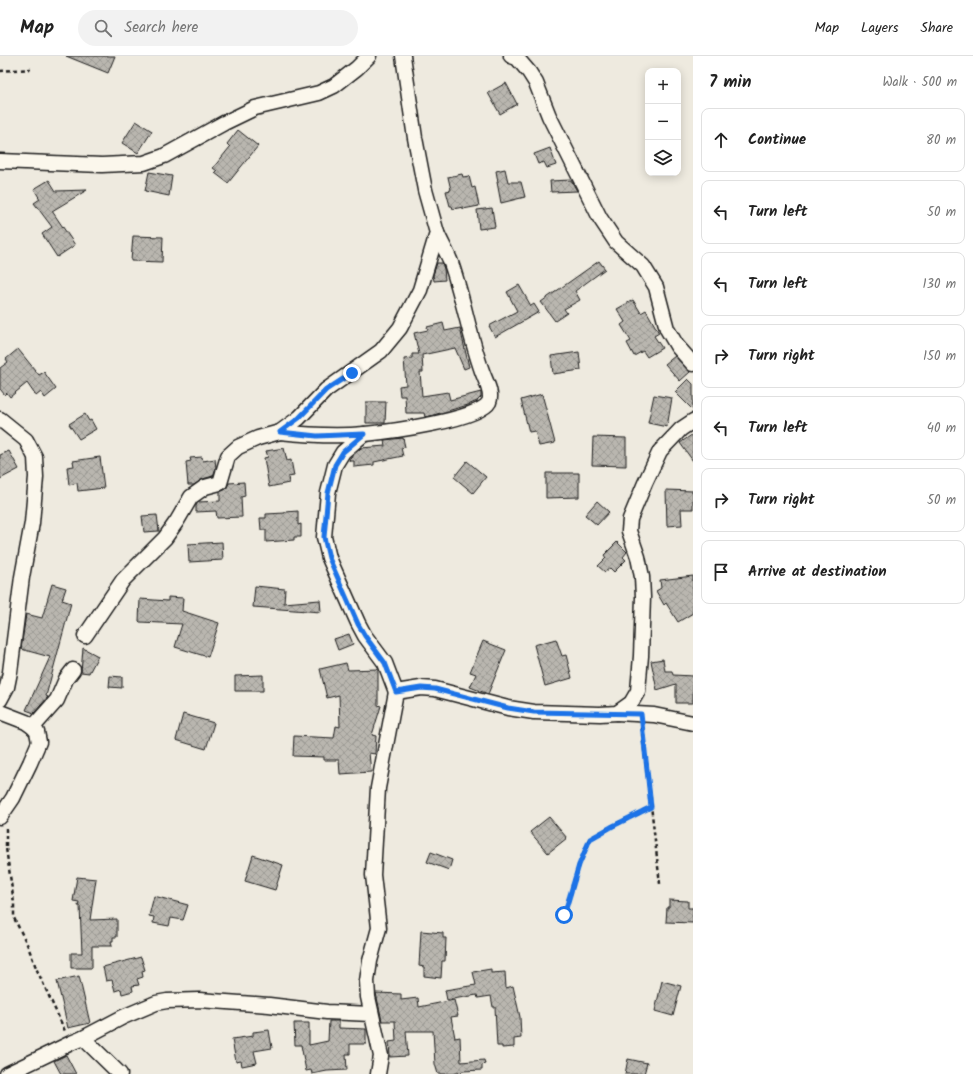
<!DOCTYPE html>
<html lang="en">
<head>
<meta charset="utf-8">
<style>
	:root { --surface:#fff; --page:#f2f2f2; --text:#222; --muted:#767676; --line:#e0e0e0 }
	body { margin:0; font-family:Kalam,sans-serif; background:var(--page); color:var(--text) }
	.controls { position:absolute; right:12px; top:12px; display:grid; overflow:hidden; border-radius:8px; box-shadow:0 2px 10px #0003 }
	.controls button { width:36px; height:36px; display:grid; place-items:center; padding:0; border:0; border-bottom:1px solid var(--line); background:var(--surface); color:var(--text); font:20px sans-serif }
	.stop { position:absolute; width:12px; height:12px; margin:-9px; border:3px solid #1a73e8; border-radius:50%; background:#fff }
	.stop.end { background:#1a73e8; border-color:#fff; box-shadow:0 1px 4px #0008 }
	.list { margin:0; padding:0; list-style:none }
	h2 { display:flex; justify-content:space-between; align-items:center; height:52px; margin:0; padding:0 16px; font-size:17px }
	h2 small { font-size:13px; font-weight:400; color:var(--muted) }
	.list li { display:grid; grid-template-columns:26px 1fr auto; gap:12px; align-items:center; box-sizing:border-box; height:64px; margin:0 8px 8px; padding:0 8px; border:1px solid var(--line); border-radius:8px }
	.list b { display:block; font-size:15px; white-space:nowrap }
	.list em { font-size:13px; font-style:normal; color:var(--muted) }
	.icon { flex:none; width:22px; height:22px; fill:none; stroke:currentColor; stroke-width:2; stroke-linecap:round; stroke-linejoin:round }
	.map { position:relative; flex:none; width:693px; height:1018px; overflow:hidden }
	header { display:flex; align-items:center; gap:24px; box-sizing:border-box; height:56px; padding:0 20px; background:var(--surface); border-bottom:1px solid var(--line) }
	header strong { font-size:19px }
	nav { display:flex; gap:22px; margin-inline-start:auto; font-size:14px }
	.search { width:280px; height:36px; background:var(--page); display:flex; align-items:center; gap:10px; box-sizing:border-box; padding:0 14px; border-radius:22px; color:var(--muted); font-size:15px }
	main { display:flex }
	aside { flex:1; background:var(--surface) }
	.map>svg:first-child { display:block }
</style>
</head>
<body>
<header>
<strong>Map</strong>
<div class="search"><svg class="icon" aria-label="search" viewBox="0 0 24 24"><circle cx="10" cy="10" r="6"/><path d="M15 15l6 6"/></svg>Search here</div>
<nav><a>Map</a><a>Layers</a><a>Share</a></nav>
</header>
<main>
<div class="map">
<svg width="693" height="1018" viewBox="0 0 693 1018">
	<defs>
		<pattern id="building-cross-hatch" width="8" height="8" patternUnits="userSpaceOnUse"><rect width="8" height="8" fill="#b9b6af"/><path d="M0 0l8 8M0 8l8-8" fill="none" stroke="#9e9c96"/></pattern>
	</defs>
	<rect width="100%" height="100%" fill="#eeeadf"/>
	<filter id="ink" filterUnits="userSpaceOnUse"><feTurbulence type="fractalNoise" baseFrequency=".025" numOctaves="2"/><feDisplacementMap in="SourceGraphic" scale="8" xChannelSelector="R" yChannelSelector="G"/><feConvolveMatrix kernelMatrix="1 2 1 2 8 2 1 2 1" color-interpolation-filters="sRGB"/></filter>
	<g filter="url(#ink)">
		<g fill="url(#building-cross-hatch)" stroke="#1c1c1c">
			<path d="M66 0H115L108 17Z"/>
			<path d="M506 27 517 48 500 58 488 37Z"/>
			<path d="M136 65 152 75 138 97 122 87Z"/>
			<path d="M238 74 258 90 228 127 215 117 217 115 213 112 230 91 227 88Z"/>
			<path d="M550 92 556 109 547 112 544 106 538 108 534 98Z"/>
			<path d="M505 113 508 126H521L525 141 501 147 497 126H498L496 115Z"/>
			<path d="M149 116 172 120 169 140 145 135Z"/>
			<path d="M462 118 463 121 469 120 472 132 475 131 479 150 463 153V151L453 153 452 150H450L446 135 451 134 448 121Z"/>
			<path d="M49 124 56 135 87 134 52 155 75 189 57 201 42 178 52 171 34 147 40 143 34 133Z"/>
			<path d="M571 124 577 135 551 136 550 125Z"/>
			<path d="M492 152 495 171 479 173 477 154Z"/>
			<path d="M133 180 163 181 162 206 131 205Z"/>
			<path d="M599 205 605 213 575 235 580 244 564 253 567 257 555 265 541 246Z"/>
			<path d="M437 207H442L444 213 445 224 434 225 433 219Z"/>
			<path d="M519 229 531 250 534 248 539 256 495 281 489 270 517 255 507 236Z"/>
			<path d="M633 244 641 257 646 254 659 277 654 280 662 292 647 301 643 295 634 300 627 287 631 285 621 269 625 266 617 253Z"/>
			<path d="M443 267 445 275 460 272 469 311 464 313 455 292 422 299 423 316H420L422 340 448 336 450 344 481 336V341L477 345 468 349 430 360 425 361 424 357H406L405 340H400L399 330 406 329 404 303 412 302V298H419L414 277 428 274 427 271Z"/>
			<path d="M18 293 39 319 44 316 56 333 45 342 41 336 36 340 27 327 10 341 7 337 5 339 0 333V312L8 306 6 303Z"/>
			<path d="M579 296 581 314 553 318 551 300Z"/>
			<path d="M675 300 690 316 680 325 665 308Z"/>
			<path d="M688 323 693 328V354L675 336Z"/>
			<path d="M542 338 555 387 539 390 535 375 529 376 521 344Z"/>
			<path d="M654 339 672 342 667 371 648 367Z"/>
			<path d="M366 346H386L385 367H366Z"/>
			<path d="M85 358 89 365 91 364 96 373 79 383 69 368Z"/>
			<path d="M693 378V405L680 387Z"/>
			<path d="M593 381 626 382V410L592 409Z"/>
			<path d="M403 382 405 391 401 392 403 400 374 406V409L354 411V405H349L350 402 361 392 385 390 384 384Z"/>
			<path d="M284 392 287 405 291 404 294 420 288 421 289 427 269 431 264 402 268 401 266 395Z"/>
			<path d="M9 395 19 413 0 423V399Z"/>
			<path d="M100 401 104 432 78 435 77 427 69 429 67 411 74 410 73 405Z"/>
			<path d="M202 401 203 405 215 403 216 412 213 420 203 423 194 429H188L186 406 191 405 190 402Z"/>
			<path d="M467 405 486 421 473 437 454 421Z"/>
			<path d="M546 417H579V441L546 442Z"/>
			<path d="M244 426 245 440 241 441 242 461 217 462 216 455 196 456V450L198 446 220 445V436L226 433 229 427Z"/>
			<path d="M666 434 693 435V453H681L682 469 667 470Z"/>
			<path d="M597 445 609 456 597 469 585 459Z"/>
			<path d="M298 455V469L301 468V481H294V484L266 486V474H261L260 462H266V458L285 457V456Z"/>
			<path d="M157 459 159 475 144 476 142 460Z"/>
			<path d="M222 486 223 504 189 506 188 488Z"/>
			<path d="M617 486 627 496 623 501 626 504 614 516 610 512 605 516 598 510 606 502 604 499Z"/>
			<path d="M693 520V557L678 566 666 547 664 549 656 535 661 532 660 524Z"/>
			<path d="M52 528 66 532 62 544 71 547 46 640 48 641 34 657 26 654 50 601 21 593 26 558 42 562Z"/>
			<path d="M255 530 285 533 284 547 320 544 321 556 253 551Z"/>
			<path d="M168 541 183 542 182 555 219 567 208 601 175 591 182 568 140 566 139 565 140 543 168 545Z"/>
			<path d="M349 578 353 588 338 594 334 583Z"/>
			<path d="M556 583 562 600 566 599 572 622 545 630 534 589Z"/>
			<path d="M483 585 506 594 488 638 470 631 476 618 470 616Z"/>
			<path d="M83 592 98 600 89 617 81 616Z"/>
			<path d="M663 603 665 615H672L673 619 693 620V647H676V628L657 634 651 605Z"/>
			<path d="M346 607 348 614 378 613V649L381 650 372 679 376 680 375 698 369 697 371 716 340 718 339 704H324V701L293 700 294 680 334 682 336 670 340 671 339 639 327 642 320 613Z"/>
			<path d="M263 619V635H235V620Z"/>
			<path d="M110 620 122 621V632L109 631Z"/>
			<path d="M183 658 214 667 206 693 176 684Z"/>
			<path d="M549 761 567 782 548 797 530 776Z"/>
			<path d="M431 796 452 804 449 814 427 806Z"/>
			<path d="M253 799 283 809 275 834 245 825Z"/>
			<path d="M77 821 96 823 90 864 117 863V881H113V885H111L112 890H92V912H71V897H82L80 850H78L79 846 73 845Z"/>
			<path d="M154 840 188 849 183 864 171 862 169 870 153 867 154 861 149 860Z"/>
			<path d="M669 844 688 845V852H693V867L666 866 667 851H669Z"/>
			<path d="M421 875 443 877V882H446L445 905H442L441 922 424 920V911L419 910Z"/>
			<path d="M141 901 145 914 142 915 143 921 137 923 139 929 132 930 133 935 122 938 121 933 115 935 112 924 106 925 103 911Z"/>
			<path d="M491 913V917L505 916 506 932 513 930 520 961 521 982 514 983V991L502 992V990H497L495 951H493L491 940 478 942 477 939 447 944 445 934 476 929 473 916Z"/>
			<path d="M79 920 90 967 68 972 57 925Z"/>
			<path d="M662 925 681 930 673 960 655 955Z"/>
			<path d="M376 937 401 938V944L418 942 419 951 454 944 458 960 451 961 455 982 460 981 461 1006 484 1004 485 1008 482 1009V1014L463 1015 454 1018H438L435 1008 433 975H406L408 1000 390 1001 389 986 396 985 395 965H382Z"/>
			<path d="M329 965H339V972L366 973V988H350V998H346L347 1014 327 1015 312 1018 311 1014 306 1015 301 989H295L294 967H309V989L328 985Z"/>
			<path d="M269 974 272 992 254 995 257 1007 242 1010 241 1005 236 1006 232 983 253 980V976Z"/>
			<path d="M66 999 76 1018H61L54 1005Z"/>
			<path d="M628 1003 647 1007 644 1018H625Z"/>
		</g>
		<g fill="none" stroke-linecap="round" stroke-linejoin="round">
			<g stroke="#1c1c1c" stroke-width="17">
				<g id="street">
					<path d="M511 0 517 2 529 16 536 27 549 60 600 162 616 186 643 210 656 231 667 273 677 290 693 308"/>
					<path d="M0 105 102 109 144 107 164 100 224 67 255 52 319 37 334 30 357 12 369 0"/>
					<path d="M0 363 26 384 35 401 36 421 32 467 22 521 10 616 7 631 0 644"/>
					<path d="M280 376C308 379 336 381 365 378 386 376 480 364 489 346 493 337 485 324 482 315 469 279 463 240 450 204 446 195 441 186 437 177"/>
					<path d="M364 378 343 396 335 409 328 437 324 481 329 502 358 567 365 580 385 607 396 636"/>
					<path d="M85 580 123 524 165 482 177 465 191 441 205 431 220 427 228 400 238 391 258 382 280 376 299 362 326 334 381 295 400 272 420 234 437 177 425 134 415 82 403 0"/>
					<path d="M0 656 26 666 33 671"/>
					<path d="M617 657 654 659 693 667"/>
					<path d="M0 761 13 742 30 707 39 686 37 676 33 671 57 644 66 623 73 614"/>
					<path d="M83 982 120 1018"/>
					<path d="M7 1018 71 987 83 982 123 961 156 947 167 945 199 944 269 949 327 956 371 958"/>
					<path d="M378 1018 381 1000 368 941 367 925 370 905 379 872 373 819 378 732 396 636 421 632 435 633 508 652 534 656 600 658 617 657 631 647 638 635 641 600 643 541 642 521 638 501 629 475 630 463 645 427 660 395 681 373 693 365"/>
				</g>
			</g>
			<g stroke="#1c1c1c" stroke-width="2.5" stroke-dasharray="4 3" stroke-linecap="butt">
				<path d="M0 15 31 13"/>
				<path d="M642 671 660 828"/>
				<path d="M6 772V792L14 847V862L27 888 37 914 65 975"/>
				<path d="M564 859 579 809 590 783 613 770 651 751"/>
			</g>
			<use href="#street" stroke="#fbf7ec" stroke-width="14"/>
		</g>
	</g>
	<g fill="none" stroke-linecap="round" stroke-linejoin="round" filter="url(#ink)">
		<path stroke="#1a73e8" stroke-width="5" d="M352 317 326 334 299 362 280 376 317 380 364 378 343 396 335 409 328 437 324 481 329 502 358 568 365 580 385 607 396 636 421 632 435 633 508 652 534 656 641 658 651 751 613 770 590 783 579 809 564 859"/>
	</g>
</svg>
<div class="controls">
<button>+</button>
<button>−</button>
<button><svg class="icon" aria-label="layers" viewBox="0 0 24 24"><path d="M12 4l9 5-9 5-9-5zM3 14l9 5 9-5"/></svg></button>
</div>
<div class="stop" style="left:564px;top:859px"></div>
<div class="stop end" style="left:352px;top:317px"></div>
</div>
<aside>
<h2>7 min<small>Walk · 500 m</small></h2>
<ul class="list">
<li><svg class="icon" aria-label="ahead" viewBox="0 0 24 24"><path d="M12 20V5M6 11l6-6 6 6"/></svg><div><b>Continue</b></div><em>80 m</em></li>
<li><svg class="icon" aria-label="left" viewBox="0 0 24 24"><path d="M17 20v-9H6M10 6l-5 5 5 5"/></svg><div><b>Turn left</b></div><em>50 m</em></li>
<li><svg class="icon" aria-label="left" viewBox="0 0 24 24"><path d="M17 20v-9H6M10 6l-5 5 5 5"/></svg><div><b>Turn left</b></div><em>130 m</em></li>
<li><svg class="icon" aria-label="right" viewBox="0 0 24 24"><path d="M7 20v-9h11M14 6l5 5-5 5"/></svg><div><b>Turn right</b></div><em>150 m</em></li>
<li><svg class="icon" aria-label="left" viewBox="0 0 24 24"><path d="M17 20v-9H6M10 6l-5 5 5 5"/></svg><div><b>Turn left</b></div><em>40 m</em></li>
<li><svg class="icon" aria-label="right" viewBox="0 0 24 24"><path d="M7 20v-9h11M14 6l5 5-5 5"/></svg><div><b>Turn right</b></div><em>50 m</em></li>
<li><svg class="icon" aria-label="arrive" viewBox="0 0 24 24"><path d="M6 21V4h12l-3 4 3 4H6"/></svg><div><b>Arrive at destination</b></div></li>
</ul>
</aside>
</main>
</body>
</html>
